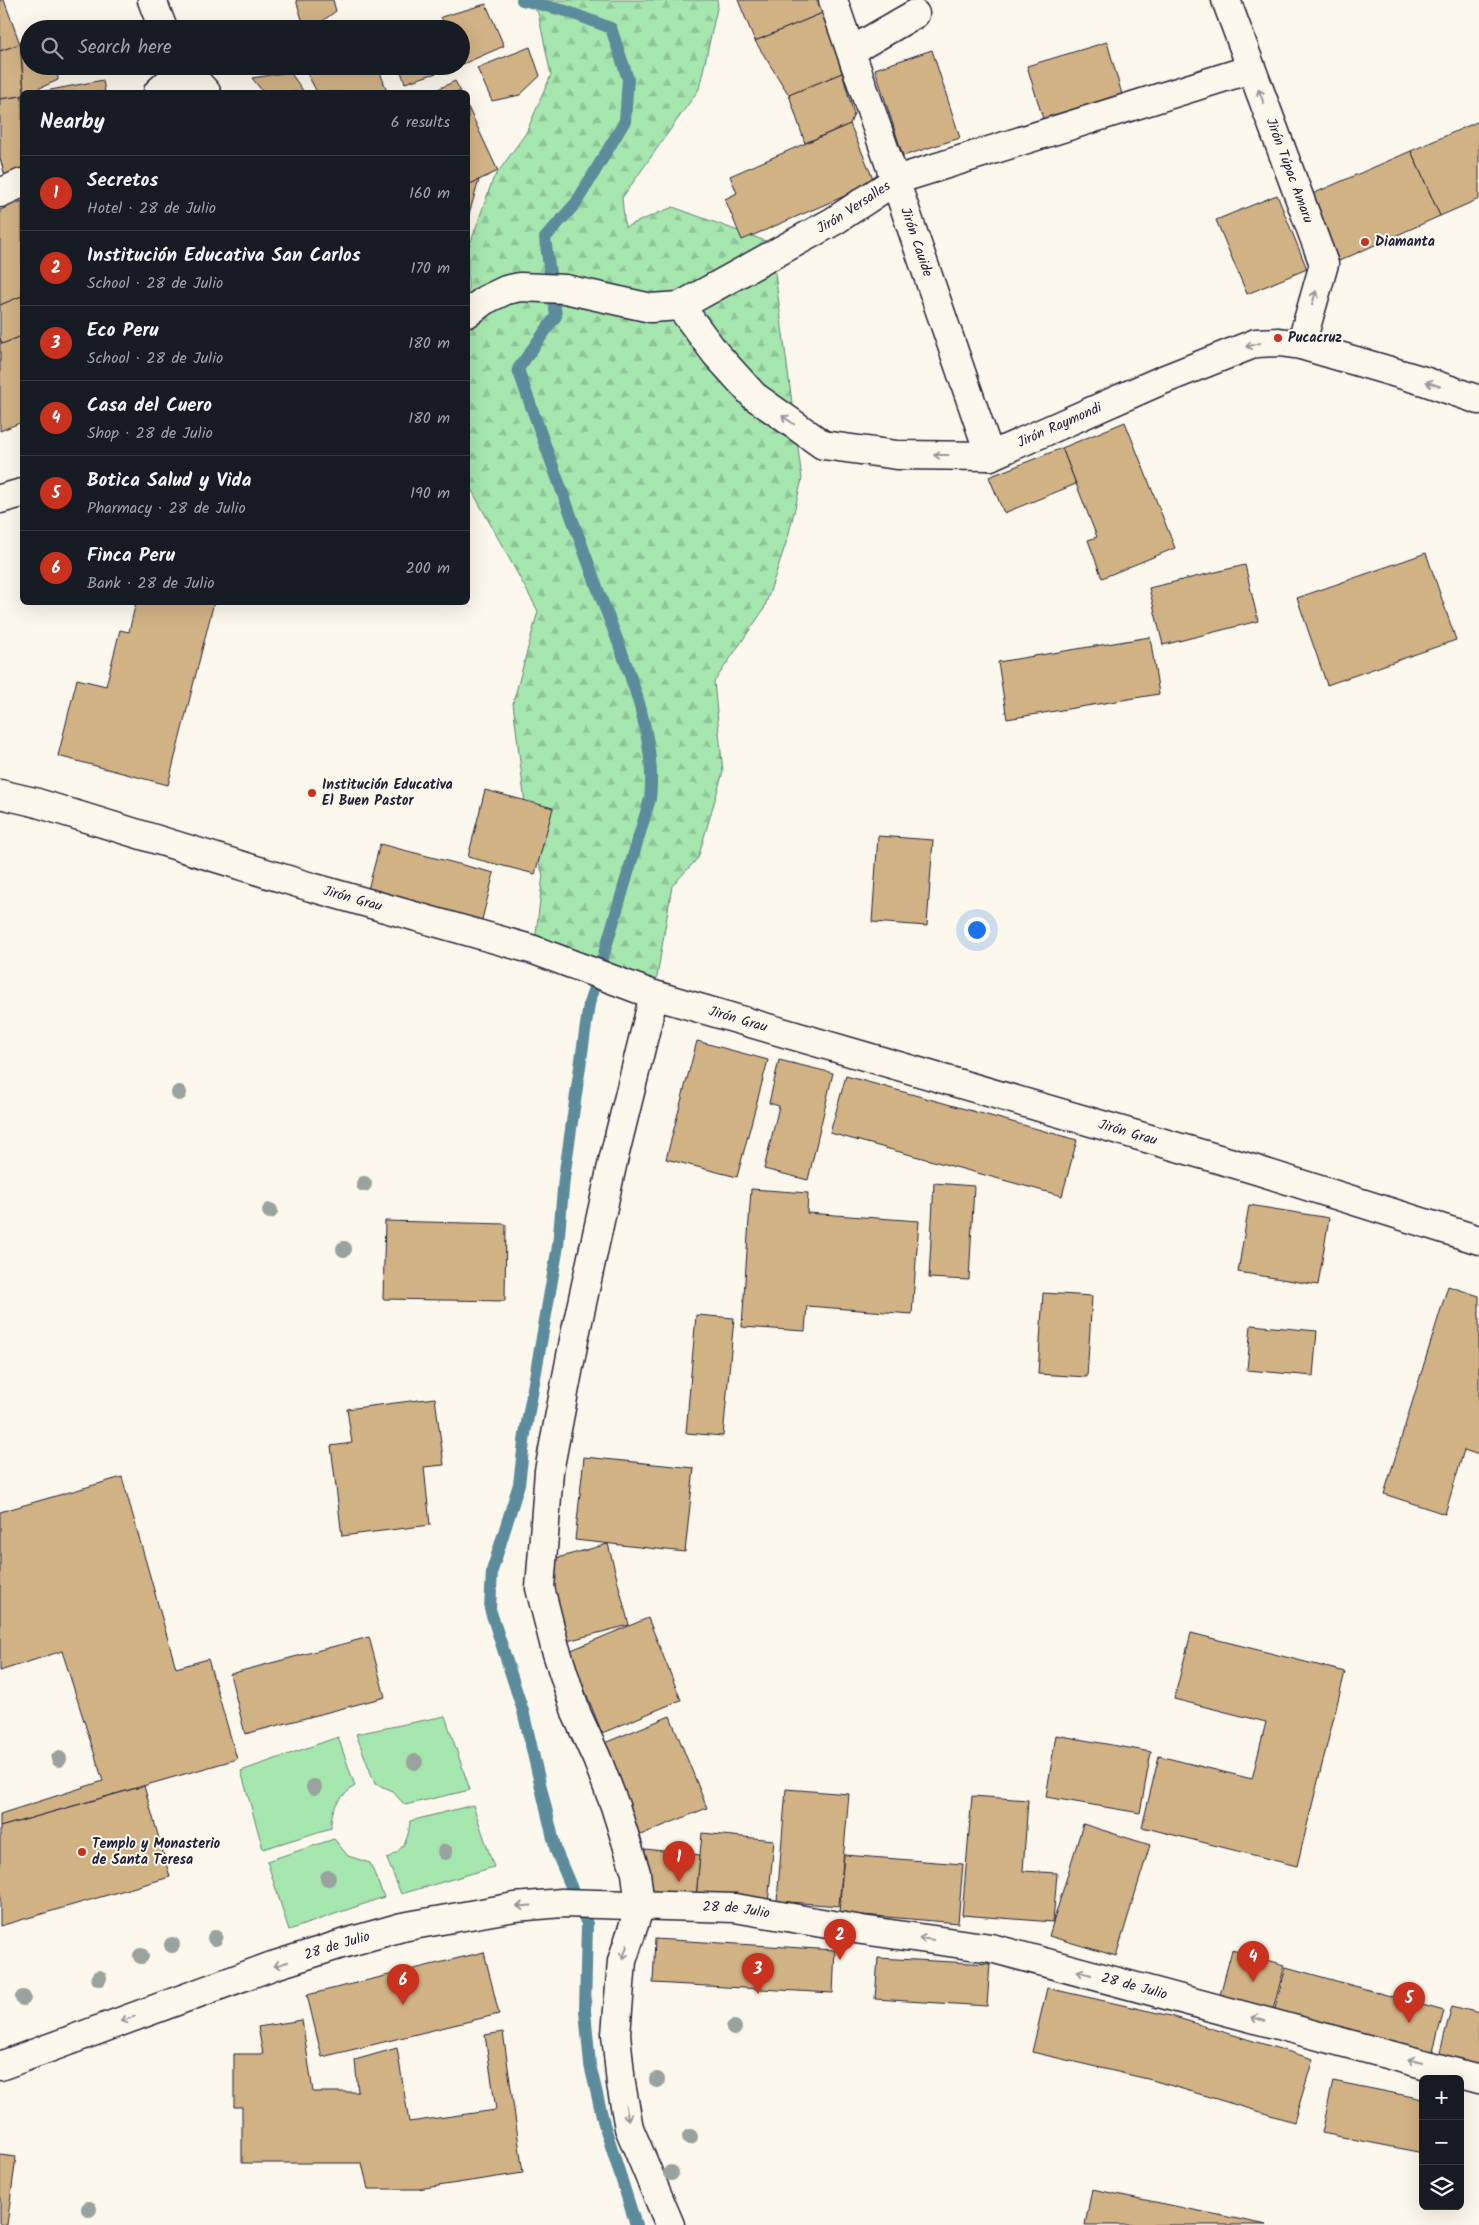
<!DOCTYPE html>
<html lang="en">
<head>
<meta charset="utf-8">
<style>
	:root { --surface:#171b24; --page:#20242c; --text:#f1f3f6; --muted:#9ea1a6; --line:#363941; --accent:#c8321e }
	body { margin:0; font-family:Kalam,sans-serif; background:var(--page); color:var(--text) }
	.controls { position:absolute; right:15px; bottom:15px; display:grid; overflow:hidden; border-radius:8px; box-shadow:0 5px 20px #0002 }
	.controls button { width:45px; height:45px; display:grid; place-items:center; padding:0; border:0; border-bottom:1px solid var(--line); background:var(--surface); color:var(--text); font:25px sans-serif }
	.you { position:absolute; left:976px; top:929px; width:18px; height:18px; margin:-12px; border:4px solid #fff; border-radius:50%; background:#1a73e8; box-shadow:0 0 0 8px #1a73e833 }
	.badge { display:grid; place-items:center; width:32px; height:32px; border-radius:50%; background:var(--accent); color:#fff; font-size:16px; font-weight:700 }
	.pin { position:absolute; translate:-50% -41px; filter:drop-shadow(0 1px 2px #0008) }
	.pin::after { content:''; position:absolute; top:26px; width:18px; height:15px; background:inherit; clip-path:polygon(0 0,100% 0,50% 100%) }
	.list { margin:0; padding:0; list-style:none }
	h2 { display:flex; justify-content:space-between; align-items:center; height:65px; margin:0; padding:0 20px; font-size:21px }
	h2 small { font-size:16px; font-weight:400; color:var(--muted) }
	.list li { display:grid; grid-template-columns:32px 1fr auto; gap:15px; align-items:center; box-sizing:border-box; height:75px; padding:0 20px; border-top:1px solid var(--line) }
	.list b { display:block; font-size:19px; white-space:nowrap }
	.list p { margin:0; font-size:16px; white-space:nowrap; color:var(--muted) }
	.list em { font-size:16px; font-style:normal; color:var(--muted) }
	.icon { flex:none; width:28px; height:28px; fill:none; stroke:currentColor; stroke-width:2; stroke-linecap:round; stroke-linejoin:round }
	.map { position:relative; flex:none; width:1479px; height:2225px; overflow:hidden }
	.search { position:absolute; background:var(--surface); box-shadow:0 5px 20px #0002; left:20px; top:20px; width:450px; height:55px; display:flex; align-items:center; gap:12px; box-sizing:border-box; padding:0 18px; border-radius:28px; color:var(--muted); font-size:19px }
	.panel { position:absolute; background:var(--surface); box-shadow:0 5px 20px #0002; left:20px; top:90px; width:450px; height:515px; border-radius:8px }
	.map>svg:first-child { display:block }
</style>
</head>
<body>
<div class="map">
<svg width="1479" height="2225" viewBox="0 0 1479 2225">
	<defs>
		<pattern id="forest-firs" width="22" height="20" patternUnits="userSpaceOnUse" patternTransform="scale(1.25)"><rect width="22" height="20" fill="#a5e5ae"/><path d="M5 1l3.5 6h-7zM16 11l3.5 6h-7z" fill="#8ec497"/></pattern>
	</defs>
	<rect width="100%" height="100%" fill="#fbf7ec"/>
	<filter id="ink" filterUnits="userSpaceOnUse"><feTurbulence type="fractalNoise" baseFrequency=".02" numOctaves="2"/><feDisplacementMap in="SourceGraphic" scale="10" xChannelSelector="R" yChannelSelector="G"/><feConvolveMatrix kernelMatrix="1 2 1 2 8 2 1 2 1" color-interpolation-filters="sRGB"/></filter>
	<g filter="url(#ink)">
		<g fill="#a5e5ae" stroke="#648474">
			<path d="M445 1716 470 1790 405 1805 391 1790 375 1784 356 1734Z"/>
			<path d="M338 1737 355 1786C340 1797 330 1807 331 1828L263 1849 241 1771Z"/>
			<path d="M473 1805 494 1867 401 1894 387 1859C403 1850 409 1839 410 1821Z"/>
			<path d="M334 1839 348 1856 370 1863 384 1897 289 1930 267 1861Z"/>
		</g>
		<path fill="url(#forest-firs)" stroke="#648474" d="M526 0H717L718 4 699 89 622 198 625 227 673 207 771 243 802 479 788 537 764 609 714 682 723 772 698 858 672 886 654 995 534 950 543 875 528 829 513 703 538 611 470 487 468 478V250L493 179 526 133 551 75 538 13Z"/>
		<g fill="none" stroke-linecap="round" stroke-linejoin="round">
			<path stroke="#5b8c9b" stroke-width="12" d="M522 0 566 11 611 28 628 79 625 121 576 203 545 238 556 316 518 369C543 442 571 514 597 587 621 652 658 730 650 799L589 1004 564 1178 558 1246 525 1434 519 1484 492 1571 490 1609 523 1711 556 1851 587 1924 585 2011 590 2065 604 2124 636 2225"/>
		</g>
		<g fill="#d1b285" stroke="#22223b">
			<path d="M0 0H4L20 44 0 51Z"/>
			<path d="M296 0H333L336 11 312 29H305Z"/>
			<path d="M738 0H819L825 12 755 41Z"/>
			<path d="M486 4 504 46 463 64 461 60V29H447L441 17Z"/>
			<path d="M825 12 842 73 789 95 755 41Z"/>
			<path d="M1107 42 1123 98 1044 122 1027 66Z"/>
			<path d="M20 44 24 92 22 96 0 99V51Z"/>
			<path d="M530 47 540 76 520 95 492 101 477 68Z"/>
			<path d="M29 48V66H57L58 80 31 92H24L21 50Z"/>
			<path d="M932 50 960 138 903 156 875 69Z"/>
			<path d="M303 66H378L387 92H317Z"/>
			<path d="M399 66H452V68L405 83Z"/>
			<path d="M290 72 304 92H263L252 78Z"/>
			<path d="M842 73 854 114 850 124 805 143 789 95Z"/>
			<path d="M103 80 105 92H40Z"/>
			<path d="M455 81 461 92H432Z"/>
			<path d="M22 96V174L6 180 0 158V99Z"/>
			<path d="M468 107 498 171 468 185Z"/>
			<path d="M1479 121V199L1440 216 1411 151Z"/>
			<path d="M850 124 875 183 742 240 725 199 737 193 730 176Z"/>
			<path d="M1411 151 1440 216 1339 261 1310 195Z"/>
			<path d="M479 180 468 217V185Z"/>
			<path d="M1277 195 1307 269 1247 294 1216 220Z"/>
			<path d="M22 201V296L0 305V210Z"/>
			<path d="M22 296V336L2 344 0 338V305Z"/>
			<path d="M22 336V422L0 431V338L2 344Z"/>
			<path d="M1125 422 1175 548 1102 578 1088 540 1097 537 1062 448Z"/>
			<path d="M1062 448 1076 484 1004 513 989 477Z"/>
			<path d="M1426 553 1456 640 1327 685 1297 598Z"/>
			<path d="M1245 565 1258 621 1163 645 1149 588Z"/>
			<path d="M136 602H214L168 785 58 756 77 679 106 686 120 630 129 632Z"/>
			<path d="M1150 637 1159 694 1007 719 998 662Z"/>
			<path d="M485 790 553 808 535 874 468 857Z"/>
			<path d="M878 836 933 840 927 926 872 922Z"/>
			<path d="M380 844 494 873 480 927 366 897Z"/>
			<path d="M697 1041 768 1060 737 1177 666 1159Z"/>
			<path d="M779 1060 833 1073 808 1180 764 1169 779 1106 769 1103Z"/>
			<path d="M846 1076 1077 1140 1062 1196 830 1133Z"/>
			<path d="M934 1183 974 1186 969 1280 929 1278Z"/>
			<path d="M751 1189 808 1193 807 1213 919 1221 912 1314 807 1306 805 1331 742 1327Z"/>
			<path d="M1249 1205 1329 1218 1318 1285 1238 1272Z"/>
			<path d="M385 1221 506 1224 505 1301 383 1299Z"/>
			<path d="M1448 1286 1479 1296V1455L1464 1450 1445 1514 1384 1494Z"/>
			<path d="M1043 1293 1092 1296 1087 1377 1038 1374Z"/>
			<path d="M696 1315 734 1318 723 1436 686 1433Z"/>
			<path d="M1251 1325 1317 1331 1313 1376 1247 1370Z"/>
			<path d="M435 1398 444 1465 424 1467 430 1525 342 1536 331 1446 352 1443 347 1409Z"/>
			<path d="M584 1457 694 1468 685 1552 575 1540Z"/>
			<path d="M122 1477 176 1668 208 1659 237 1759 0 1827V1814L103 1781 62 1651 0 1671V1512Z"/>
			<path d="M608 1544 629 1625 567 1641 546 1561Z"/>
			<path d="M648 1618 681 1700 602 1733 569 1651Z"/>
			<path d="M1191 1633 1345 1672 1297 1866 1142 1827 1159 1756 1252 1779 1266 1722 1174 1699Z"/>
			<path d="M369 1637 385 1697 245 1734 230 1674Z"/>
			<path d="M670 1716 707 1808 638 1836 602 1744Z"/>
			<path d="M1056 1735 1151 1752 1140 1813 1046 1797Z"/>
			<path d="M144 1786 170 1877 0 1926V1827Z"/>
			<path d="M786 1789 849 1794 839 1906 777 1901Z"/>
			<path d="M972 1796 1028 1800 1023 1871 1057 1873 1053 1922 962 1915Z"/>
			<path d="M1083 1824 1150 1845 1116 1956 1049 1936Z"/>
			<path d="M702 1833 774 1840 768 1904 696 1897Z"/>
			<path d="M645 1849 700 1855 696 1897 640 1891Z"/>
			<path d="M844 1855 963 1864 958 1923 839 1913Z"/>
			<path d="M655 1939 835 1950 833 1993 653 1983Z"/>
			<path d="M1232 1950 1285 1965 1272 2013 1219 1999Z"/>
			<path d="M484 1952 499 2014 322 2057 307 1995Z"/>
			<path d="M878 1958 990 1964 987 2006 875 1999Z"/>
			<path d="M1286 1967 1444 2011 1430 2061 1273 2016Z"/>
			<path d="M1047 1988 1171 2016 1313 2059 1294 2122 1152 2080 1032 2052Z"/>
			<path d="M1452 2006 1479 2013V2075L1437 2063Z"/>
			<path d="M302 2020 313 2092H358L355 2060 397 2048 409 2122 496 2110 485 2035 503 2032 523 2173 418 2189H368L362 2163H242V2107H234V2054H263L258 2027Z"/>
			<path d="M1333 2081 1423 2099V2153L1322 2133Z"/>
			<path d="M0 2155 16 2157 7 2225H0Z"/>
			<path d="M1092 2189 1267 2225H1085Z"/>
		</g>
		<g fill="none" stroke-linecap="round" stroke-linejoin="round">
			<g stroke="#22223b" stroke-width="31">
				<g id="minor">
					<path d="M152 0 163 29"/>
					<path id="s1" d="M833 0 990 456"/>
					<path id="s2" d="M1226 0 1324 264 1301 345"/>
					<path d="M851 51 915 14"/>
					<path d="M182 66 206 92"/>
					<path d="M158 92 183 69"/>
					<path d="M0 193 22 183"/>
					<path id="s3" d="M680 306 716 354 754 396 823 445 897 455 990 456 1160 381 1256 343 1279 342 1301 345 1424 381 1479 400"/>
					<path id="s4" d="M468 313 485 300 506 290 520 287 565 289 651 308 680 306 834 221 896 180 1251 69"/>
					<path d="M0 499 22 493"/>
					<path id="s5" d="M0 794 34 802 311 887 534 950 654 995 1253 1169 1479 1240"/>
					<path d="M654 995 613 1161 575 1335 549 1471 540 1588 555 1647 577 1715 597 1759 615 1806 636 1873 640 1906 622 1961 616 2034 621 2084 629 2128 670 2225"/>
					<path id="s6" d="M0 2066 272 1966 342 1944 402 1927 515 1907 562 1903 735 1908 862 1930 991 1948 1479 2079"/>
				</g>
			</g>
			<use href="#minor" stroke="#fbf7ec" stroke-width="28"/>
		</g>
		<g fill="#99a29e">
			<circle cx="179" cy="1093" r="8"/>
			<circle cx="364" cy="1184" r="8"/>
			<circle cx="270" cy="1211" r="8"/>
			<circle cx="344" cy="1249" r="8"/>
			<circle cx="59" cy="1759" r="8"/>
			<circle cx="415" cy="1762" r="8"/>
			<circle cx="314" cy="1787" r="8"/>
			<circle cx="445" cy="1852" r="8"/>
			<circle cx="328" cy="1878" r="8"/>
			<circle cx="215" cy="1938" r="8"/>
			<circle cx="172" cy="1945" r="8"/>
			<circle cx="141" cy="1956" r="8"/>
			<circle cx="99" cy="1978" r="8"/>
			<circle cx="23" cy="1998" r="8"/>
			<circle cx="734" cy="2028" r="8"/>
			<circle cx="657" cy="2080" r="8"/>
			<circle cx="690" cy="2137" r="8"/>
			<circle cx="671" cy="2173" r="8"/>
			<circle cx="89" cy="2209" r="8"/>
		</g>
		<defs><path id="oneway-shaft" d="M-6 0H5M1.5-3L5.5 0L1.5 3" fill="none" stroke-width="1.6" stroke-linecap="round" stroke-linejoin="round" transform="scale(1.25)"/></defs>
		<g stroke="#99979c">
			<use href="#oneway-shaft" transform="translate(1261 96) rotate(-111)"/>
			<use href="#oneway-shaft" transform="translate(1314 298) rotate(-74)"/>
			<use href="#oneway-shaft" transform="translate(1253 345) rotate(165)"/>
			<use href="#oneway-shaft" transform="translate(1433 384) rotate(-161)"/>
			<use href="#oneway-shaft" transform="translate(788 420) rotate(-145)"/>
			<use href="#oneway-shaft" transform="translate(941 455) rotate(-180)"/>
			<use href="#oneway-shaft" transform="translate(524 1906) rotate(176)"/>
			<use href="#oneway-shaft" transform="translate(926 1939) rotate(-172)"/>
			<use href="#oneway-shaft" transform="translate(625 1952) rotate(108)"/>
			<use href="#oneway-shaft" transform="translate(281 1964) rotate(162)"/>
			<use href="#oneway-shaft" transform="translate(1084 1973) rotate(-165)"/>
			<use href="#oneway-shaft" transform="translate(128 2019) rotate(160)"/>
			<use href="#oneway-shaft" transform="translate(1258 2019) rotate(-165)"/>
			<use href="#oneway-shaft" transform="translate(1415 2061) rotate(-165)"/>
			<use href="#oneway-shaft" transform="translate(627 2113) rotate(80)"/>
		</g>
	</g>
	<g fill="#c8321e" stroke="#fbf7ec" stroke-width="2">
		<circle cx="1365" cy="242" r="5"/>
		<circle cx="1278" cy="338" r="5"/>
		<circle cx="312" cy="793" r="5"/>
		<circle cx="82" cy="1852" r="5"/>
	</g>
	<g text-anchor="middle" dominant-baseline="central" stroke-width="4" stroke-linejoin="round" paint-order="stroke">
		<g font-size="14" fill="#22223b" stroke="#fbf7ec">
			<text stroke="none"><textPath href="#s2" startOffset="182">Jirón Túpac Amaru</textPath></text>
			<text stroke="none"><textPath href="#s4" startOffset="421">Jirón Versalles</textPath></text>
			<text stroke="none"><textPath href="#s1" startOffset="256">Jirón Cauide</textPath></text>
			<text stroke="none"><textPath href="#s3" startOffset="445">Jirón Raymondi</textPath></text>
			<text stroke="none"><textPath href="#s5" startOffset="368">Jirón Grau</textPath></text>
			<text stroke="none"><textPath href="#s5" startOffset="772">Jirón Grau</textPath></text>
			<text stroke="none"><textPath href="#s5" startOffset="1178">Jirón Grau</textPath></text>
			<text stroke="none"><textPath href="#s6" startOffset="762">28 de Julio</textPath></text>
			<text stroke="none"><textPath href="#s6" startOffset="358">28 de Julio</textPath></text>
			<text stroke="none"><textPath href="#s6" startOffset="1168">28 de Julio</textPath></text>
		</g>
		<g font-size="14" font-weight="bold" fill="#22223b" stroke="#fbf7ec" text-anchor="start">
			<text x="1375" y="242">Diamanta</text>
			<text x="1288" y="338">Pucacruz</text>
			<text x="322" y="785">Institución Educativa<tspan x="322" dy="16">El Buen Pastor</tspan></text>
			<text x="92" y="1844">Templo y Monasterio<tspan x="92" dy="16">de Santa Teresa</tspan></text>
		</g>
	</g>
</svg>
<div class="controls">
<button>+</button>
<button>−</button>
<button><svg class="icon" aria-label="layers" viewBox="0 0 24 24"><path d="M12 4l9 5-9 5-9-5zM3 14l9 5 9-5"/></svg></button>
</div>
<div class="you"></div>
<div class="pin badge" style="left:679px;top:1882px">1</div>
<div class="pin badge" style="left:840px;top:1960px">2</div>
<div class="pin badge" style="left:758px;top:1994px">3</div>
<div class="pin badge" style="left:1253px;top:1982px">4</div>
<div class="pin badge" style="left:1409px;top:2023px">5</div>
<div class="pin badge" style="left:403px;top:2005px">6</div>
<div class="search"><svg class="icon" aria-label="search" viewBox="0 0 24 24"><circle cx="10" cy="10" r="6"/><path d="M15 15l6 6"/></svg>Search here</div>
<section class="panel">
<h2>Nearby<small>6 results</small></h2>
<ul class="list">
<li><span class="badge">1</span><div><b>Secretos</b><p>Hotel · 28 de Julio</p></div><em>160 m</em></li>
<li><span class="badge">2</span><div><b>Institución Educativa San Carlos</b><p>School · 28 de Julio</p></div><em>170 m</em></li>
<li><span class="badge">3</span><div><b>Eco Peru</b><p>School · 28 de Julio</p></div><em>180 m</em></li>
<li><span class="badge">4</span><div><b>Casa del Cuero</b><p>Shop · 28 de Julio</p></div><em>180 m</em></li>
<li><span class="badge">5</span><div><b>Botica Salud y Vida</b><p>Pharmacy · 28 de Julio</p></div><em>190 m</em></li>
<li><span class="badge">6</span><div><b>Finca Peru</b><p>Bank · 28 de Julio</p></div><em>200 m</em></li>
</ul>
</section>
</div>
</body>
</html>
